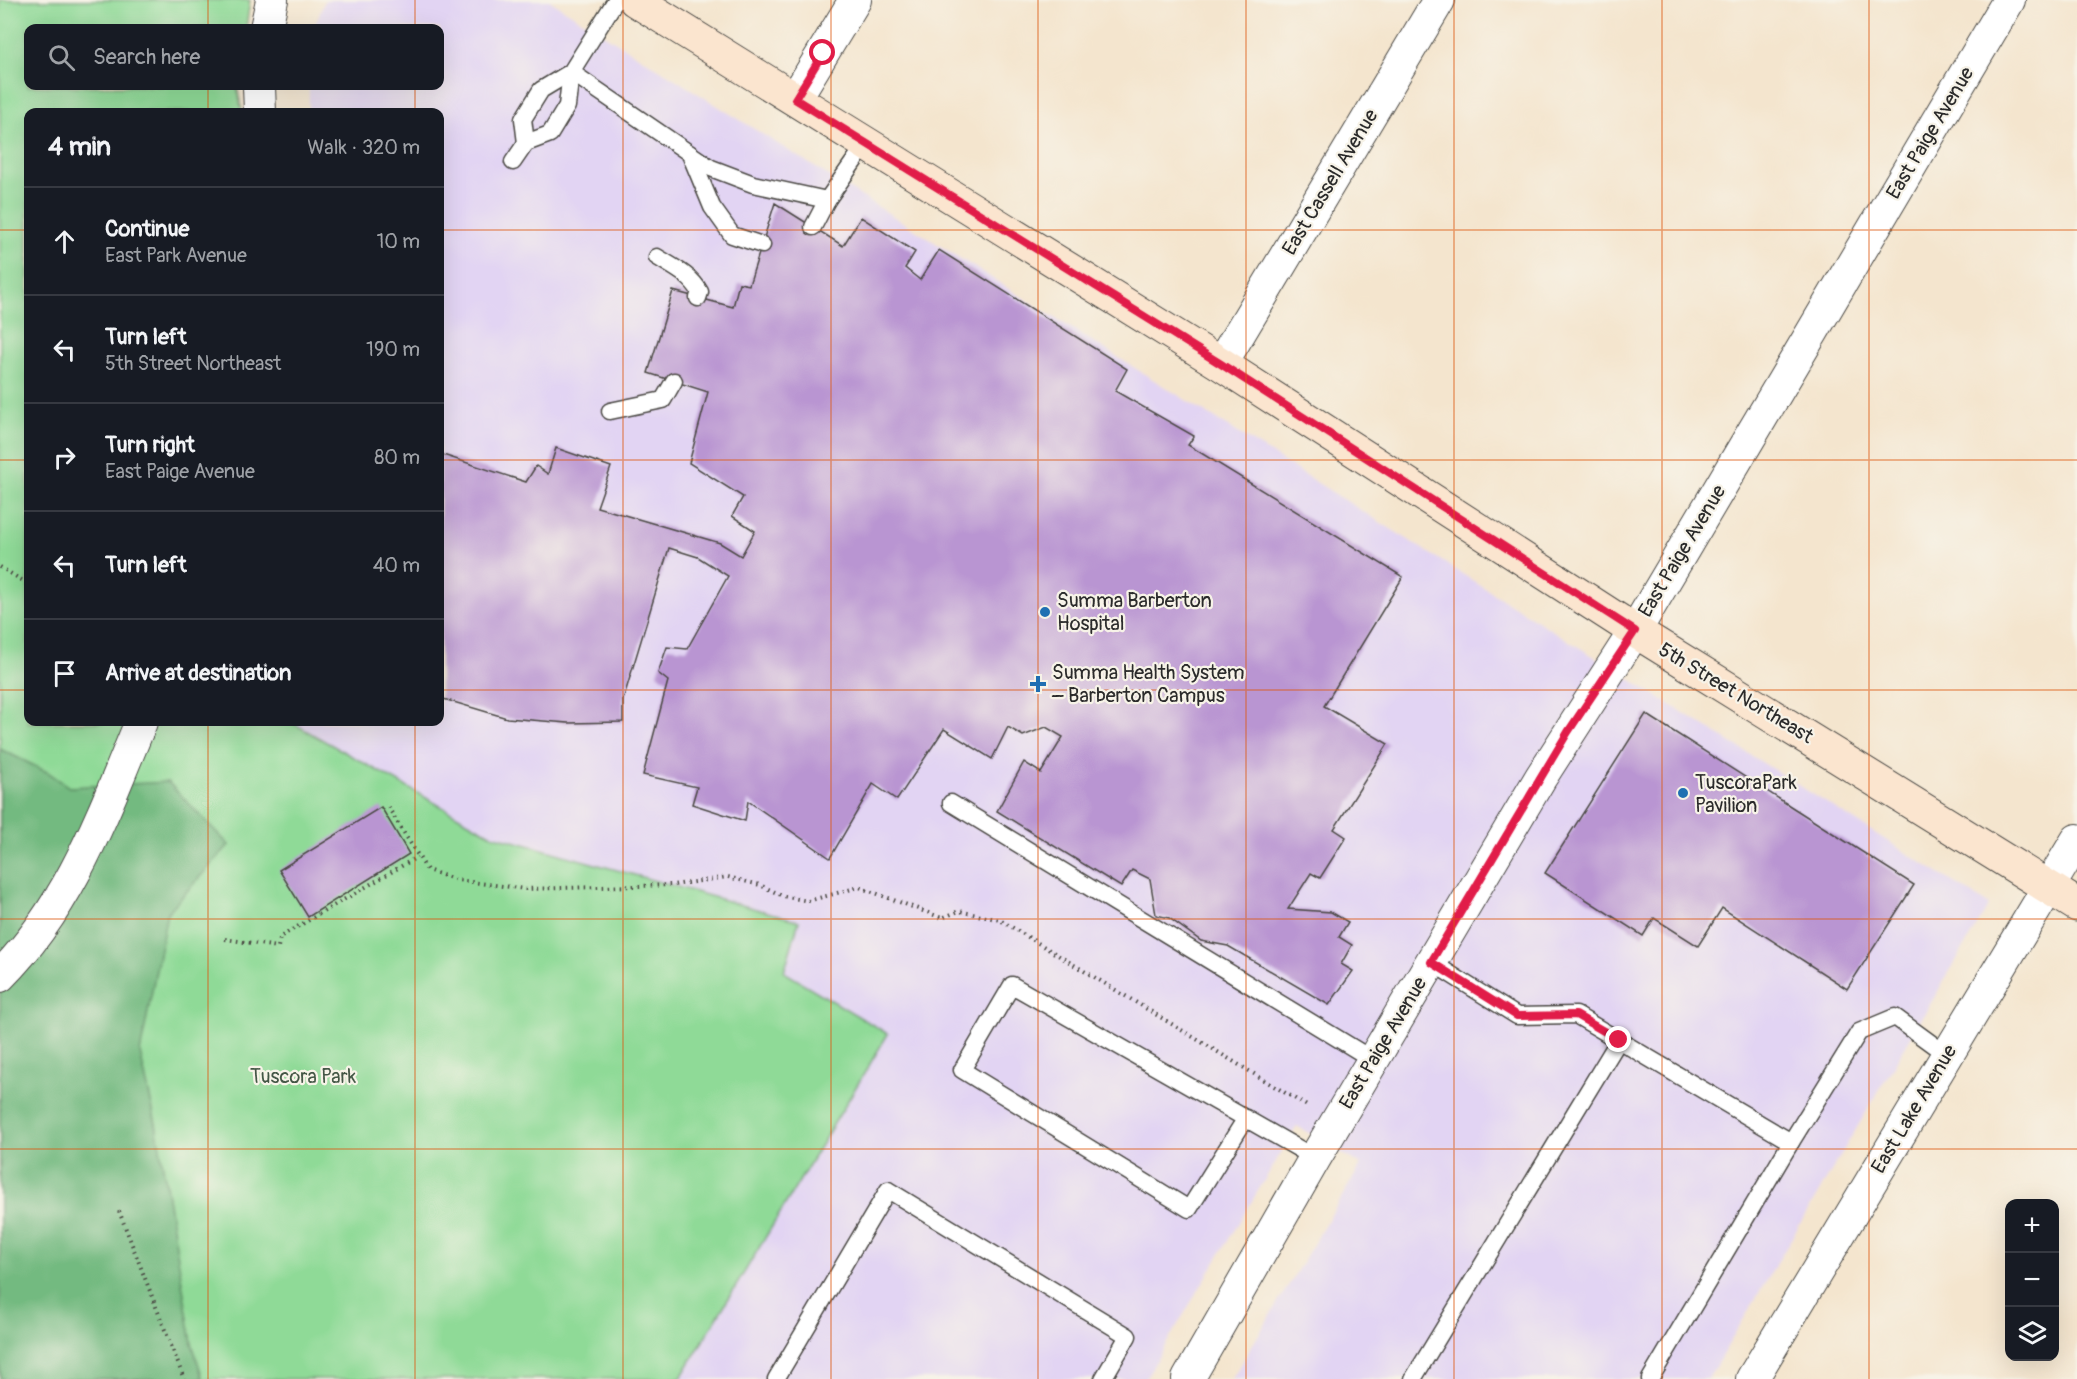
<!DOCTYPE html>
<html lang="en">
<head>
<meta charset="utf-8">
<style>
	:root { --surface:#171b24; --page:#20242c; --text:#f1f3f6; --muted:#9ea1a6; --line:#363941 }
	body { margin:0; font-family:Pangolin,sans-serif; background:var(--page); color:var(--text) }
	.controls { position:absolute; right:18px; bottom:18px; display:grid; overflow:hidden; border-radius:12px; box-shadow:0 6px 24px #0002 }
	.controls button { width:54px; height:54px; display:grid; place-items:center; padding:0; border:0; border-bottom:2px solid var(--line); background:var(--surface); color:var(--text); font:30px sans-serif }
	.stop { position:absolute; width:18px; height:18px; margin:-14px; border:4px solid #e11d48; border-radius:50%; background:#fff }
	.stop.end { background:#e11d48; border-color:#fff; box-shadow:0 2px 6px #0008 }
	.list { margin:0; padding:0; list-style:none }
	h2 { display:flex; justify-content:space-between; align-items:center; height:78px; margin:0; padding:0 24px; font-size:26px }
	h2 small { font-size:20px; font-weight:400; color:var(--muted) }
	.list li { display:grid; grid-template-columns:39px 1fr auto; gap:18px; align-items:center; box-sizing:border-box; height:108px; padding:0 24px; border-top:2px solid var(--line) }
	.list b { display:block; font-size:22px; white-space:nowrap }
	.list p { margin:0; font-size:20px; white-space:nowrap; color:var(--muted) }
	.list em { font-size:20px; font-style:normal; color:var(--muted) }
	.icon { flex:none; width:33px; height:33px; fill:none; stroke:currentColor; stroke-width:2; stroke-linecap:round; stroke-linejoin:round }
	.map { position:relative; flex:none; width:2077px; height:1379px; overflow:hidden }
	.search { position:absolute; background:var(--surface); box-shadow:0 6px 24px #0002; left:24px; top:24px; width:420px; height:66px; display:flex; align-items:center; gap:15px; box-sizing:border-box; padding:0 21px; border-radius:12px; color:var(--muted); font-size:22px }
	.panel { position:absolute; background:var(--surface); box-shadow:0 6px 24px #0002; left:24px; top:108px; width:420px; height:618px; border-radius:12px }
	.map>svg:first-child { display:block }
</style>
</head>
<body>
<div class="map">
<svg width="2077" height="1379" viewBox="0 0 2077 1379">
	<rect width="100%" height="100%" fill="#f7f3e8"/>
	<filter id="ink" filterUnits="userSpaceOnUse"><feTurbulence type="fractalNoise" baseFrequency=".0167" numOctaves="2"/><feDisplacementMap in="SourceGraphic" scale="12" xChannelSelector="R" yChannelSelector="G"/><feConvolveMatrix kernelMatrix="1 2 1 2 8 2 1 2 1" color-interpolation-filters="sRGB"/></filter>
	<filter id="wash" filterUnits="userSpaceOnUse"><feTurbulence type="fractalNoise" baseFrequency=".008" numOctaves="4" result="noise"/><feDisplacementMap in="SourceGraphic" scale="24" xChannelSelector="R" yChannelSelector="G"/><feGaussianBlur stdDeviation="1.35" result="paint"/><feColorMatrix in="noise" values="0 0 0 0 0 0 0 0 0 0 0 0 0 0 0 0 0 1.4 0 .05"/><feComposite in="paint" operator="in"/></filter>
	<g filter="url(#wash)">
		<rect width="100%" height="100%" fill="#f4e5ce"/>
		<path fill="#e2d4f3" d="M325 0H549L1989 905 1708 1379H1232L1361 1165 1297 1126 1145 1379H680L888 1034 783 972 799 921 492 835 291 722H440V112H309V86H440V28H314Z"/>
		<path fill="#8fda97" stroke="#5d8261" stroke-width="1.5" d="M0 0H250L246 28H28V86H237L242 112H28V722H291L492 835 799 921 784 972 888 1034 680 1379H0Z"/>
		<path fill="#73ba80" stroke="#4f7256" stroke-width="1.5" d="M0 749 49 773 69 787 168 782 229 845 167 913 140 1053 156 1124 192 1343 203 1379H0Z"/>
		<g id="blocks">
			<g fill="#b995d2">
				<path d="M775 203 843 246 861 217 915 252 905 268 920 280 939 250 1127 369 1115 391 1194 436 1188 445 1403 577 1324 706 1388 744 1334 829 1346 837 1320 878 1311 873 1288 909 1331 912 1348 922 1339 937 1352 945 1341 964 1353 971 1329 1005 1228 946 1201 941 1169 918 1156 915 1150 879 1132 870 1121 887 997 811 1024 762 1041 773 1063 737 1046 727 1023 736 1008 727 992 759 944 729 897 800 873 784 830 858 748 801 745 821 692 804 697 787 643 775 668 681 658 673 667 647 687 649 728 576 698 557 669 548 623 700V722L568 723 507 718 440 698V454L526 482 536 466 548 474 556 448 611 467 597 507 720 543 741 556 755 531 732 516 743 497 689 463 708 392 648 373 673 291 733 307 739 283 749 285Z"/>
				<path d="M1646 714 1914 885 1847 989 1722 908 1698 946 1654 918 1643 936 1545 873Z"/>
				<path d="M381 807 409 854 308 917 279 870Z"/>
			</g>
		</g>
	</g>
	<g filter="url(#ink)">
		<use href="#blocks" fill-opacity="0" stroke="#494743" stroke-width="1.5"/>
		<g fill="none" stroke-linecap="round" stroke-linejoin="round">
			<g stroke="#494743" stroke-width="19">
				<g id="lane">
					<path d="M571 72 711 168 753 184 827 200 866 144"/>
					<path d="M526 143 523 119 541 90 571 72 616 0"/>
					<path d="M690 154 712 207 732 235 762 245"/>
					<path d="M513 162 526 143 550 134 567 106 571 72"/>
					<path d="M813 227 827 200"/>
					<path d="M657 257C673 267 691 275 700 292L698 298"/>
					<path d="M610 411 663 400 674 381"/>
					<path d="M951 803 1373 1060"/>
					<path d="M1431 962 1517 1016 1576 1015 1791 1142 1859 1032 1895 1017 1947 1055"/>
					<path d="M1246 1118 1189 1209 962 1070 1012 985 1315 1158"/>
					<path d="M776 1379 888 1190 1128 1336 1103 1379"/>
					<path d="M1413 1379 1619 1040"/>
					<path d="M1650 1379 1791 1142"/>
				</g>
			</g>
			<g stroke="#494743" stroke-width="34">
				<g id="street">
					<path d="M266 28 272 0"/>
					<path d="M259 86 260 112"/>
					<path d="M795 99 855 0"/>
					<path d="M1221 364 1439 0"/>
					<path d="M0 976C71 905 103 813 141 722"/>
					<path d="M1188 1379 1315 1158 1541 777 1635 631 2009 0"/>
					<path d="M1752 1379 2077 840"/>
				</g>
			</g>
			<g stroke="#494743" stroke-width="35">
				<path id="secondary" d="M635 0 1221 364 1635 631 2077 905"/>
			</g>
			<g stroke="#494743" stroke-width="4" stroke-dasharray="1.5 4.5" stroke-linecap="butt">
				<path d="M0 567 28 584"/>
				<path d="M388 807 427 870 457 880 525 889 673 885 728 877 760 885 783 896 808 901 859 887 942 918 959 911 1000 920 1307 1106"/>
				<path d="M225 939 278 947 280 937 417 857"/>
				<path d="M119 1211 184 1379"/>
			</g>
			<use href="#lane" stroke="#fff" stroke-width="16"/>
			<use href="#street" stroke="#fff" stroke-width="32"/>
			<use href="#secondary" stroke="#fbe5cf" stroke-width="33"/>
		</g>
	</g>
	<g fill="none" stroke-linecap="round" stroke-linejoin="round" filter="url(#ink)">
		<path stroke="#e11d48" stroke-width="8" d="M823 53 795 99 1221 364 1635 631 1568 732 1431 962 1517 1016 1576 1015 1619 1040"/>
	</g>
	<path fill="none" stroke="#df570e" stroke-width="1.5" stroke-opacity="0.55" d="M208 0V28M415 0V28M623 0V1379M831 0V1379M1038 0V1379M1246 0V1379M1454 0V1379M1662 0V1379M1869 0V1379M208 86V112M415 86V112M0 230H28M440 230H2077M0 460H28M440 460H2077M0 690H28M440 690H2077M208 722V1379M415 722V1379M0 919H2077M0 1149H2077"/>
	<g fill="#1f6fb2" stroke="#f7f3e8" stroke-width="2">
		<circle cx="1045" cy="612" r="6"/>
		<path d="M1035 675h6v6h6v6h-6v6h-6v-6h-6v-6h6z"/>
		<circle cx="1683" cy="793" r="6"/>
	</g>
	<g text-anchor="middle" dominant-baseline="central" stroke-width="4.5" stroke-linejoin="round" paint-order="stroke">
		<g font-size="20" fill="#2b2b2b" stroke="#f7f3e8">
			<text transform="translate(1930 133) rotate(-59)">East Paige Avenue</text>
			<text transform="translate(1330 182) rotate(-59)">East Cassell Avenue</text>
			<text transform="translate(1682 551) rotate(-59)">East Paige Avenue</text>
			<text transform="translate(1736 693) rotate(31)">5th Street Northeast</text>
			<text transform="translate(1383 1043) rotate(-59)">East Paige Avenue</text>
			<text transform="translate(1914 1109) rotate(-59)">East Lake Avenue</text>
		</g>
		<g font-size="20" fill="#2b2b2b" stroke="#f7f3e8" text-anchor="start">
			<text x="1057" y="600">Summa Barberton<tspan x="1057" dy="23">Hospital</tspan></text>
			<text x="1052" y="672">Summa Health System<tspan x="1052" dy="23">– Barberton Campus</tspan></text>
			<text x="1695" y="782">TuscoraPark<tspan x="1695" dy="23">Pavilion</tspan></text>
		</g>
		<g font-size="20" fill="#445746" stroke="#f7f3e8">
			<text x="303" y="1076">Tuscora Park</text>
		</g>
	</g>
</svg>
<div class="controls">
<button>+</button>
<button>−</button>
<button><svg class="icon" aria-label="layers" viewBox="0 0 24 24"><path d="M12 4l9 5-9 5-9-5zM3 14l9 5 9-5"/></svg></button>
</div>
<div class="stop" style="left:823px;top:53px"></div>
<div class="stop end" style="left:1619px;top:1040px"></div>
<div class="search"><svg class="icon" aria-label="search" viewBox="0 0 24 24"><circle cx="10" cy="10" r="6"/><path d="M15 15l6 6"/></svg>Search here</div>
<section class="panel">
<h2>4 min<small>Walk · 320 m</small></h2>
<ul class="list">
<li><svg class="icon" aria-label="ahead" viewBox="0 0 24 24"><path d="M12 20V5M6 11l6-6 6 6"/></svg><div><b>Continue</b><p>East Park Avenue</p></div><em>10 m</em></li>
<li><svg class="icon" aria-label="left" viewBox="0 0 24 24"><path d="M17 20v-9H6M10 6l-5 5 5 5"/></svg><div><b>Turn left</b><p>5th Street Northeast</p></div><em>190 m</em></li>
<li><svg class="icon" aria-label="right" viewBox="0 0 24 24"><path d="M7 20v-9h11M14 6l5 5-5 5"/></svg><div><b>Turn right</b><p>East Paige Avenue</p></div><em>80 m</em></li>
<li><svg class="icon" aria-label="left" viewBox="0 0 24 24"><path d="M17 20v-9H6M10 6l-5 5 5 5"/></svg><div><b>Turn left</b></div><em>40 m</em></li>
<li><svg class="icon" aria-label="arrive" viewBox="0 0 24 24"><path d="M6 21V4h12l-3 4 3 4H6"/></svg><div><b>Arrive at destination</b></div></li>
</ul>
</section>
</div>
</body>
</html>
